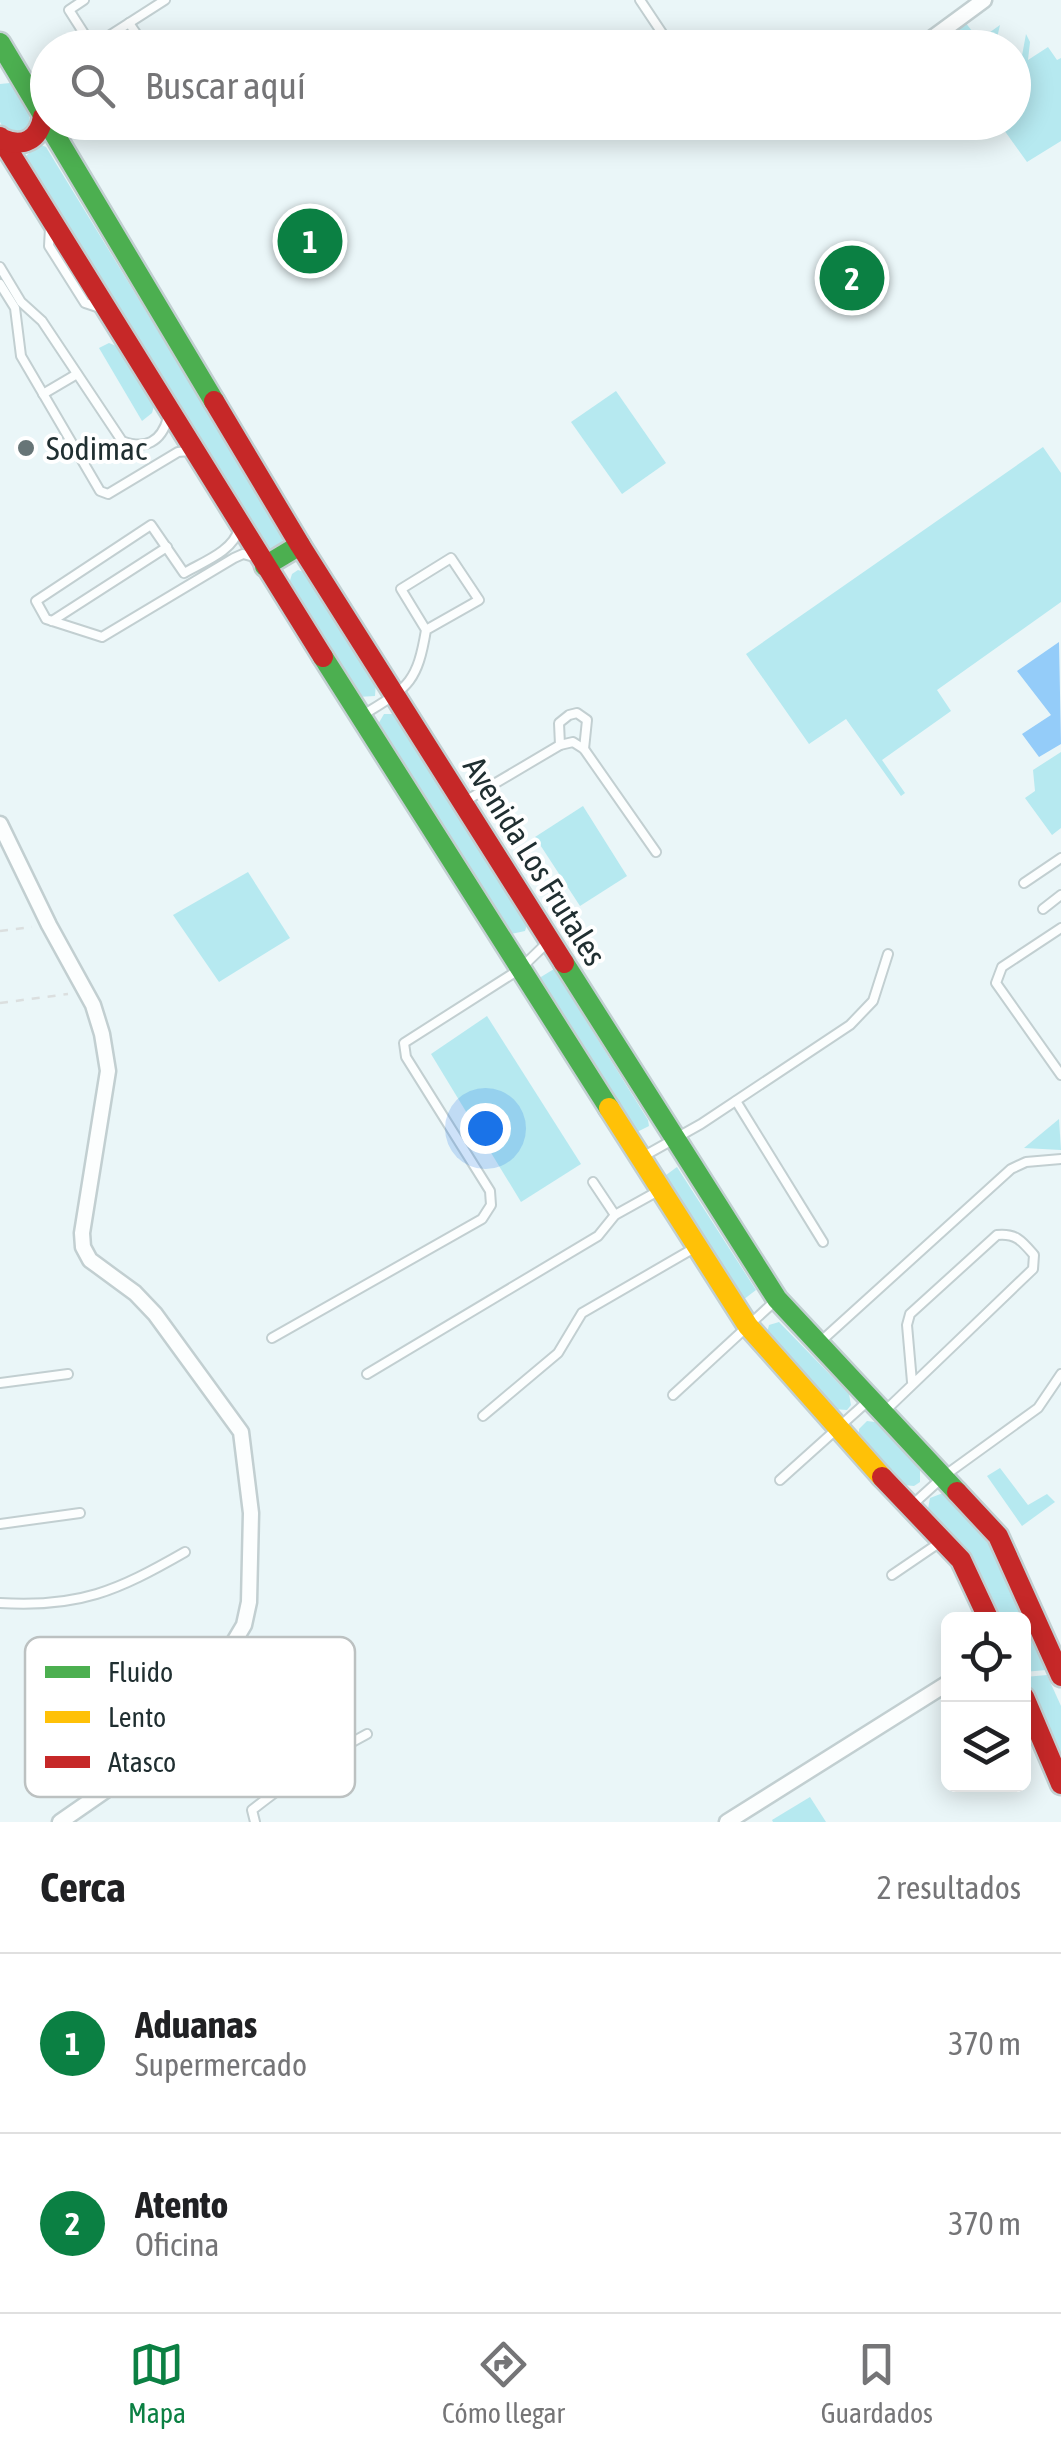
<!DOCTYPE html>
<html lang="es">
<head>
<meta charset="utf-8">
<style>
	:root { --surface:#fff; --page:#f2f2f2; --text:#202124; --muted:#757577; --line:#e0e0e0; --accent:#0b8043 }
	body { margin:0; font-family:"Asap Condensed",sans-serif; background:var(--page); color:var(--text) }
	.controls { position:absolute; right:30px; bottom:30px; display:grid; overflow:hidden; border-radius:15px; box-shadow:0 5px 25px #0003 }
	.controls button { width:90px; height:90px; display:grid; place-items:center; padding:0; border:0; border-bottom:2px solid var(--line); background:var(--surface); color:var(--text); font:50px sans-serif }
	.you { position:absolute; left:485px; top:1128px; width:35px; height:35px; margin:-25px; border:8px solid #fff; border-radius:50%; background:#1a73e8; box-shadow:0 0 0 15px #1a73e833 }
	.badge { display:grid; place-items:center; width:65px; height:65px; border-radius:50%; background:var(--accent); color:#fff; font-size:32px; font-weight:700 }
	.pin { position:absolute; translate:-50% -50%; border:5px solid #fff; box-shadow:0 2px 10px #0006 }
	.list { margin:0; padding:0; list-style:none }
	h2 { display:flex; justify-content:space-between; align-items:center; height:130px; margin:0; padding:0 40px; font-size:42px }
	h2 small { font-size:32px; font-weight:400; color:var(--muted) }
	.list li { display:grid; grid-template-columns:65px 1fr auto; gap:30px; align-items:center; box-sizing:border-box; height:180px; padding:0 40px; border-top:2px solid var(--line) }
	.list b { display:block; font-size:38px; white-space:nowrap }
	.list p { margin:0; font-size:32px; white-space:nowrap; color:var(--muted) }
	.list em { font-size:32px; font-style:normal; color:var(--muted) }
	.icon { flex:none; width:55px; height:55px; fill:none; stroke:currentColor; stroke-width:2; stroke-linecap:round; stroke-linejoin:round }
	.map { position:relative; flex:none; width:1061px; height:1822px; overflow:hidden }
	.search { position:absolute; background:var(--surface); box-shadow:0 5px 25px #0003; left:30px; right:30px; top:30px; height:110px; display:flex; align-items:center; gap:25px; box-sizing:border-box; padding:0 35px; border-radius:55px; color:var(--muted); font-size:38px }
	.sheet { height:490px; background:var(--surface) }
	nav { display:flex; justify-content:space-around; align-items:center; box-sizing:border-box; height:140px; border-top:2px solid var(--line); background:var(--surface); font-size:28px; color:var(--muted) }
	nav a { display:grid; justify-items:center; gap:5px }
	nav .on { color:var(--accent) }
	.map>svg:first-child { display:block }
</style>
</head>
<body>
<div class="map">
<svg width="1061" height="1822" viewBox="0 0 1061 1822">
	<rect width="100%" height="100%" fill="#eaf6f8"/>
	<g fill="#b6e9f0">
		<path d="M965 22 979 40 1000 25 995 47H945L940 41Z"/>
		<path d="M1026 34 1030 42 1028 60 1048 47 1057 60 1061 58V141L1027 162 999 123 1014 122V60L1021 61Z"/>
		<path d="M10 83C28 102 44 129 8 136L0 122V84Z"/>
		<path d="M39 144 46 147 283 536 282 547 269 554 25 160 26 156Z"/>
		<path d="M109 343 119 347 154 406 152 413 142 421 99 348Z"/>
		<path d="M616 391 666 463 622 494 571 422Z"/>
		<path d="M1043 447 1061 473V602L937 690 951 711 882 760 905 793 901 796 846 719 809 744 746 654Z"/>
		<path d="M298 570 310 574 376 682 375 696 358 697 288 587 292 574Z"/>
		<path d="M384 714H396L527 925 525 931 511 934 377 726Z"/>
		<path d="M1061 752V828L1052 835 1025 798 1035 791 1033 770Z"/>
		<path d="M583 806 627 876 580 906 535 837Z"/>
		<path d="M248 872 290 938 219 982 173 915Z"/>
		<path d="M554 969 648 1120 649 1126 635 1133 536 980Z"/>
		<path d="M487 1016 581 1164 521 1202 431 1054Z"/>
		<path d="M1059 1119 1061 1150 1024 1148Z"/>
		<path d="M677 1167 756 1290 739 1303 662 1178Z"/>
		<path d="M779 1322 849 1394 851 1405 847 1410 833 1409 767 1333 769 1325Z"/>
		<path d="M867 1421 875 1422 920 1469V1482L914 1486 903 1485 859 1436V1429Z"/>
		<path d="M1000 1468 1028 1505 1047 1494 1055 1502 1022 1526 987 1476Z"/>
		<path d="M943 1493 993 1549 1046 1670 1024 1672V1620L1000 1619 969 1551 928 1509 930 1498Z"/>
		<path d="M1047 1675 1061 1706V1761L1025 1677Z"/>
		<path d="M810 1797 826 1822H773L772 1820Z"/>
	</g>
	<path fill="#94ccf9" d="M1059 642 1061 744 1039 757 1022 734 1051 715 1017 671Z"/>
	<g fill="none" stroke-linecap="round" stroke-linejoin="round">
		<g stroke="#c2cfd1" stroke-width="12">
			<g id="lane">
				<path d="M84 0 69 10 92 46"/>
				<path d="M640 0 672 48"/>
				<path d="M129 23 146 48"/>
				<path d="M90 48 165 0"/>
				<path d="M30 85 48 74"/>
				<path d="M50 228 49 246 85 303 100 308"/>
				<path d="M0 267 21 302 42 321 122 441C146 450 161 442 168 418"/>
				<path d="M0 284 15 308 21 356 100 491 108 494 178 452 190 451"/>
				<path d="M43 394 77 374"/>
				<path d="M239 528C234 551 203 562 184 573L151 525 36 601 46 619 102 637 234 558 243 554 254 557"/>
				<path d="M52 621 167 547"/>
				<path d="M363 715C408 687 417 684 426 630L401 589 451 558 479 600 426 630"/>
				<path d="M560 745 559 723 569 715 577 713 587 720 584 749"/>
				<path d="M467 800 560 745 573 742 584 749 656 852"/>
				<path d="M1024 883 1061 858"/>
				<path d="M1043 909 1061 895"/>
				<path d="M1061 928 1002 967 996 983 1061 1075"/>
				<path d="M736 1101 823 1242"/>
				<path d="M644 1156 701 1124 850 1025 873 1001 888 954"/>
				<path d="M593 1182 615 1215"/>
				<path d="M272 1338 482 1219 491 1205 490 1191 406 1057 404 1043 520 969 549 941"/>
				<path d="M819 1343 1011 1169 1026 1162 1061 1159"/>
				<path d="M367 1374 598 1236 615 1215 660 1190"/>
				<path d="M0 1383 68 1374"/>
				<path d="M673 1395 774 1302"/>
				<path d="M886 1410 1033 1269 1034 1255C1022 1241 1016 1233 997 1235L910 1314 907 1325 912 1382"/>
				<path d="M483 1416 558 1353 582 1313 696 1247"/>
				<path d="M780 1480 868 1401"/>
				<path d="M911 1506 944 1476 1038 1408 1061 1374"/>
				<path d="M0 1524 80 1513"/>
				<path d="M892 1575 939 1543"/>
				<path d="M0 1603C79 1608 117 1591 185 1552"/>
				<path d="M255 1822 252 1810C289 1781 325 1756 367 1734"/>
			</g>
		</g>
		<g stroke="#c2cfd1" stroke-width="19">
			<g id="street">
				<path d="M927 42 984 0"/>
				<path d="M0 824 49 925 93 1005 102 1034 108 1071 82 1233 83 1247 90 1260 135 1293 155 1314 241 1432 251 1513 249 1602 244 1625 228 1652 154 1748 122 1779 60 1822"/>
				<path d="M727 1822 948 1683"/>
			</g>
		</g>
		<g stroke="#c2cfd1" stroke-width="25">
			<g id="fast">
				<path d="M0 43 214 401"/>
				<path d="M265 566 300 545"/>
				<path d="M323 657 609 1108"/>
				<path d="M564 963 777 1299 957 1492"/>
			</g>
		</g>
		<g stroke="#c2cfd1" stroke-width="25">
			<path id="slow" d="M609 1108 748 1326 882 1477"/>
		</g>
		<g stroke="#c2cfd1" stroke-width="25">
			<g id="jam">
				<path d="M0 137 323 657"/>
				<path d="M2 139C23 148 39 140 43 117"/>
				<path d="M214 401 300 545 564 963"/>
				<path d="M882 1477 961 1560 989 1620"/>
				<path d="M957 1492 998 1536 1061 1676"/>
				<path d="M1024 1697 1061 1784"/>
			</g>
		</g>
		<g stroke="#dbdfdf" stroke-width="2.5" stroke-dasharray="8 8" stroke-linecap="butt">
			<path d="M0 931 32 927"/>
			<path d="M0 1003 68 994"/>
		</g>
		<use href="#lane" stroke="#fcfefe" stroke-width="8"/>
		<use href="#street" stroke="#fcfefe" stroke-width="14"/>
		<use href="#fast" stroke="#4caf50" stroke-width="20"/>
		<use href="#slow" stroke="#ffc107" stroke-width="20"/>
		<use href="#jam" stroke="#c62828" stroke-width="20"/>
	</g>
	<circle fill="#677577" stroke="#fff" stroke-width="4" cx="26" cy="448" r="10"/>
	<g text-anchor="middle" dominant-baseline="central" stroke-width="8" stroke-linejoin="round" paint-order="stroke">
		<g font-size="32" fill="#202f31" stroke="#fff" text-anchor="start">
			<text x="46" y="448">Sodimac</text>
		</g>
		<g font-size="32" fill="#202f31" stroke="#fff">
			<text transform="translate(535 861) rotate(58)">Avenida Los Frutales</text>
		</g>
	</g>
	<rect x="25" y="1637" width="330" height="160" rx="15" fill="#fff" stroke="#bcc1c1" stroke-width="2.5"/>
	<rect x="45" y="1666" width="45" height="12" fill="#4caf50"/>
	<rect x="45" y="1711" width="45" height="12" fill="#ffc107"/>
	<rect x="45" y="1756" width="45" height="12" fill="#c62828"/>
	<g font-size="28" fill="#202f31">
		<text x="108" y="1682">Fluido</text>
		<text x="108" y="1727">Lento</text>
		<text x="108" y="1772">Atasco</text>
	</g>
</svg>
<div class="controls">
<button><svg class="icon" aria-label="locate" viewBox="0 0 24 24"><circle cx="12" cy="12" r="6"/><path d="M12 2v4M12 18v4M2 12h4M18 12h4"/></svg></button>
<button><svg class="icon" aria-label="layers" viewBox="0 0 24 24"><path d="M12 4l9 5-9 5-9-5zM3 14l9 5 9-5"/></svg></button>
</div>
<div class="you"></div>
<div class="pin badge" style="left:310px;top:241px">1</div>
<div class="pin badge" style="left:852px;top:278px">2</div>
<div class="search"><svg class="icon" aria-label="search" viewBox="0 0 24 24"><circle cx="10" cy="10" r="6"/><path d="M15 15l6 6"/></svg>Buscar aquí</div>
</div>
<section class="sheet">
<h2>Cerca<small>2 resultados</small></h2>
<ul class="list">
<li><span class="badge">1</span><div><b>Aduanas</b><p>Supermercado</p></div><em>370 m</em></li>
<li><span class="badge">2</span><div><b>Atento</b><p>Oficina</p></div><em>370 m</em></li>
</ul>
</section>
<nav>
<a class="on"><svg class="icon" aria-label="map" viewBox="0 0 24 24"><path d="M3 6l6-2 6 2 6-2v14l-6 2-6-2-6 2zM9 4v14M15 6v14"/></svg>Mapa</a>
<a><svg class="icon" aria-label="directions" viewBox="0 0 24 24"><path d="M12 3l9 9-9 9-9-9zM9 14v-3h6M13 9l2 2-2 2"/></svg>Cómo llegar</a>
<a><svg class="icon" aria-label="saved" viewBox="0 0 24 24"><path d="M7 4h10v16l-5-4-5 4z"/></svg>Guardados</a>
</nav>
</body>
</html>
